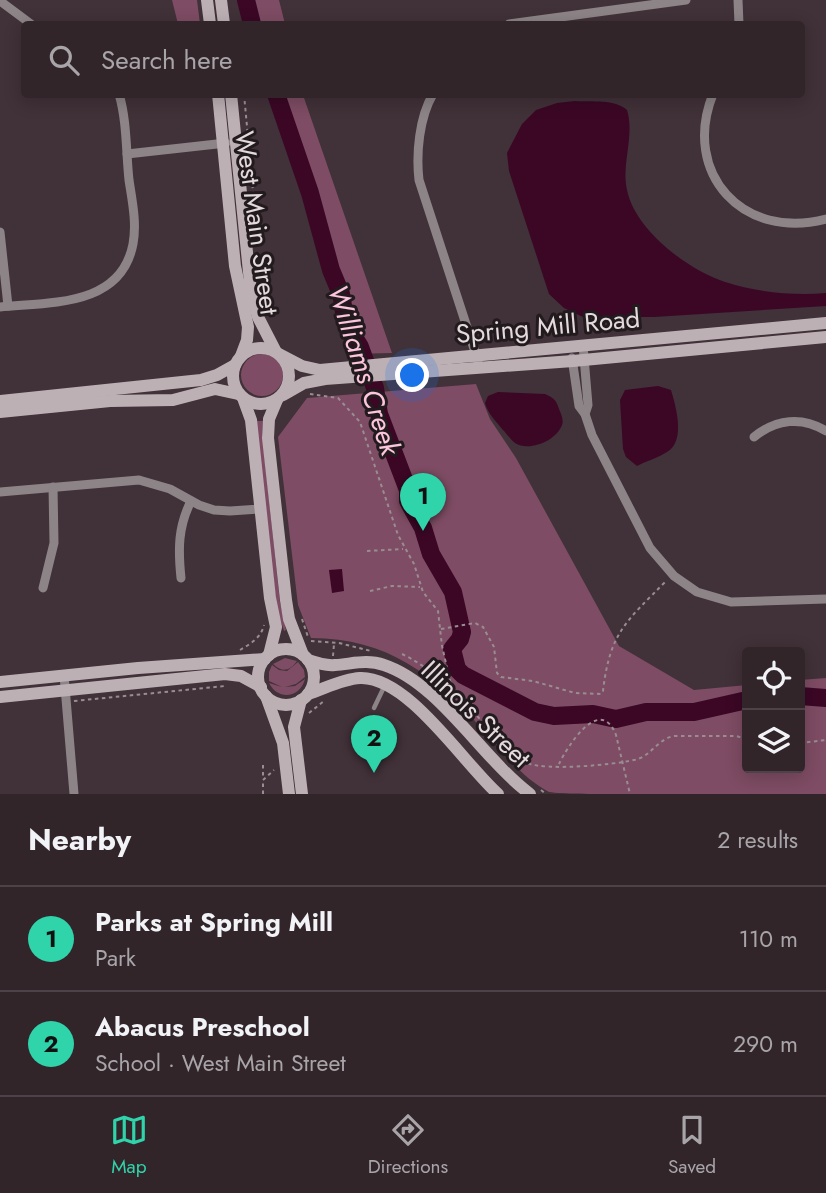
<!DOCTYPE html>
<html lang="en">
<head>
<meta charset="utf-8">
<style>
	:root { --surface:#31252a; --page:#392d32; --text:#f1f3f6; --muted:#a8a5a8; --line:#4c4247; --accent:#30d4aa }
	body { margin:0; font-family:Jost,sans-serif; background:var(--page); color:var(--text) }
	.controls { position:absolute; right:21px; bottom:21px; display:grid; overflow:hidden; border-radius:7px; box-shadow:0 4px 18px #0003 }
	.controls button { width:63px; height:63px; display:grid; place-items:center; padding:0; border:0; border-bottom:2px solid var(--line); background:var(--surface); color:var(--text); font:35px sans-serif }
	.you { position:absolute; left:413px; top:376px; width:24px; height:24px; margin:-18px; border:5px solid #fff; border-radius:50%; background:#1a73e8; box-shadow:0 0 0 10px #1a73e833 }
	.badge { display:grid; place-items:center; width:46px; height:46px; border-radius:50%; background:var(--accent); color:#111; font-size:23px; font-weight:700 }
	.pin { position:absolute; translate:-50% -58px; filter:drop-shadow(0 2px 4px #0008) }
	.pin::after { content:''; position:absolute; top:37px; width:24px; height:21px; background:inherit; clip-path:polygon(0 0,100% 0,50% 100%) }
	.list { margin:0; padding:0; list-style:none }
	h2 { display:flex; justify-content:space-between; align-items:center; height:91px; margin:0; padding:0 28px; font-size:30px }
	h2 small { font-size:23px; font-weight:400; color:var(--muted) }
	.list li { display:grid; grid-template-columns:46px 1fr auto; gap:21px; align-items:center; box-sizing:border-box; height:105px; padding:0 28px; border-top:2px solid var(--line) }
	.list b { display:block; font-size:26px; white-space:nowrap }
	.list p { margin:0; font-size:23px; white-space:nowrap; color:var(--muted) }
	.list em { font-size:23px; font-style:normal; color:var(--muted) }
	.icon { flex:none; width:38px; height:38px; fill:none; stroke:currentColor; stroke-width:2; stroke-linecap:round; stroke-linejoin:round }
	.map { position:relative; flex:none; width:826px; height:794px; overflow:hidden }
	.search { position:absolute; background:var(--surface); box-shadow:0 4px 18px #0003; left:21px; right:21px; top:21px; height:77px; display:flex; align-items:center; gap:18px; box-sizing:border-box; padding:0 24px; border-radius:7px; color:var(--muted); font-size:26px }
	.sheet { height:301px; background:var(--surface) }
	nav { display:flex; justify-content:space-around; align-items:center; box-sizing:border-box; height:98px; border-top:2px solid var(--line); background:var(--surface); font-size:19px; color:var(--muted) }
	nav a { display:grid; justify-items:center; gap:4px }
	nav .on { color:var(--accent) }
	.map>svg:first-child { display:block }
</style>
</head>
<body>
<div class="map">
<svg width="826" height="794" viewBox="0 0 826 794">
	<rect width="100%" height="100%" fill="#413138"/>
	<g fill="#7e4c64">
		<path d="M172 0H197L200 24H178Z"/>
		<path d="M239 0H279L285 24H245Z"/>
		<path d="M268 95H303L392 353 351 354 339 325 313 223Z"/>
		<circle cx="262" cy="375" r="21"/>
		<path d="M476 384 490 419 516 458 619 646 694 690 747 685V768H800V680L826 678V794C755 794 684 794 612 794 598 794 561 794 549 792 522 778 503 752 483 730 435 675 387 638 311 638L298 605 278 437 307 398Z"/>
		<path d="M255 421H263L262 434 280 602 286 630 284 631 277 609Z"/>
		<path d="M285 658 297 661C290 671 282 673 273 664Z"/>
		<path d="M298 662 304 670 305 677 296 684 285 687 295 686 305 679C300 698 278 701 269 683L282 687 269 681V672L272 665 279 670 287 671Z"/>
	</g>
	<g fill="#3b0725">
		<path d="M575 101C591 102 615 99 627 110 635 136 621 164 627 190 635 230 688 270 725 282 756 292 794 296 826 293V306L654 317H583L564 308 549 294 509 171 507 153 522 124 536 110 557 103Z"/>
		<path d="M658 386 671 390C676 407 686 441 667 452 658 458 646 461 637 466L626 457 623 449 620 400 625 390Z"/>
		<path d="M498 392 545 394C554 398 556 400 559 409 561 414 564 420 562 425 556 441 529 452 515 443 511 440 507 434 503 430 496 421 488 414 485 403L488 396Z"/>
		<path d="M342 569 344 591 332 593 329 570Z"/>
	</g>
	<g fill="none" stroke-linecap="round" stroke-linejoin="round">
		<g stroke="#3b0725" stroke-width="18">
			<path d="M246 0 252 24"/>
			<path d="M276 94 310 193 331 270 341 294 346 324 360 347 375 388 379 414 408 490V501L423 528 431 554 453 592 462 632 460 639 452 649 457 669 463 675 535 712 554 716 593 714 616 719 646 712H694L747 700"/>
			<path d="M800 696 826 698"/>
		</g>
		<g stroke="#998d92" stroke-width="2" stroke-dasharray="3.5 3.5" stroke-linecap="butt">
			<path d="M244 94 256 224"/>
			<path d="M310 394 338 398 360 422 398 535 414 564 423 592 438 611 442 646 452 689"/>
			<path d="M367 551 403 549"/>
			<path d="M370 591 392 586 420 587"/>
			<path d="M302 619 308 637"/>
			<path d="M441 629 475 623 483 627 494 647 497 673 501 677 533 681 575 693 601 694 603 691C610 631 627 621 667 580"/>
			<path d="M311 641 339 643 371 651"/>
			<path d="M240 650C250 644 261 638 264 625"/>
			<path d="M402 654C438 671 465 703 491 731 502 742 512 756 527 763 546 771 612 765 634 760 651 757 657 739 674 736H736L747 739"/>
			<path d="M333 656 334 644"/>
			<path d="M74 701 225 686"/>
			<path d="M309 713 324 701"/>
			<path d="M800 743 826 740"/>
			<path d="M559 764C567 747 600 694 616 735L630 794"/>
			<path d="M263 765V779"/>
			<path d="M541 790 546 794"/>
			<path d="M263 794V780L274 770"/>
		</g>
		<path stroke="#8c8487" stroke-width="4.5" d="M374 708 384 687"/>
		<g stroke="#8c8487" stroke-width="9">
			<path d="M738 0 739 24"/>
			<path d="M0 1 31 24"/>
			<path d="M509 24 686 0"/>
			<path d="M433 94C419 118 416 154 419 180L478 361"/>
			<path d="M713 94C681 174 744 241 826 219"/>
			<path d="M127 154 226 143"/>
			<path d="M0 232 8 306"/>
			<path d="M0 307C50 302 121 307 133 244 137 223 132 200 129 180 126 152 127 121 119 94"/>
			<path d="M583 345 588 405 585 414"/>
			<path d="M572 358 579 406 585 414 592 435 650 548 674 576 697 592 731 602 826 599"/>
			<path d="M754 437C776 419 802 416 826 431"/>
			<path d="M0 492 139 480 170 489 199 505 214 510 230 511 261 509"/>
			<path d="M181 578C178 549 178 527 191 501"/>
			<path d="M43 588 54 543 53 487"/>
			<path d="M64 675 74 794"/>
		</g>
		<g stroke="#bdb0b5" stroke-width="12">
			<path d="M207 0 210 24"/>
			<path d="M221 0 224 24"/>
			<path d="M218 94 235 266 248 327 247 340 241 356"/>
			<path d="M231 94 251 292 258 317 276 352"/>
			<circle cx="261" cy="376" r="28"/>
			<path d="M279 354 302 366 320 370 826 323"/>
			<path d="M283 395 304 383 325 379 573 361 826 337"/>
			<path d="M243 398 251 420 270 598 276 627 269 655"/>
			<path d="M277 400 269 419 268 438 286 600 289 619 303 655"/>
			<path d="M0 401 201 380 217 375 235 365"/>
			<path d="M0 412 110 401 173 400 215 389 238 394"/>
			<circle cx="286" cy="677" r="28"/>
			<path d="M308 660C317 663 326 666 335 665 352 664 367 659 384 665 439 683 482 758 530 794"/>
			<path d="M0 682 138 668 265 659"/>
			<path d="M308 694C324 689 342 679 360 678 408 676 464 764 498 794"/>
			<path d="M266 696 283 743 289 794"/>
			<path d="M0 697 225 674 241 676 261 687"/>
			<path d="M301 700 294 727 302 794"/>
		</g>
	</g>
	<g text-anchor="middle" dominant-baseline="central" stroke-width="6" stroke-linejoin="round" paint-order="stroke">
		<g font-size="26" fill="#e4dade" stroke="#221b1e">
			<text transform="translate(257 223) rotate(82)">West Main Street</text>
			<text transform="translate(548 326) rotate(-5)">Spring Mill Road</text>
			<text transform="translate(476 714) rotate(44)">Illinois Street</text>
		</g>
		<g font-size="28" font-style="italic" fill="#fcc5dd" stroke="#221b1e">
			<text transform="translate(364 370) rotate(72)">Williams Creek</text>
		</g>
	</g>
</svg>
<div class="controls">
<button><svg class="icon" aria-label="locate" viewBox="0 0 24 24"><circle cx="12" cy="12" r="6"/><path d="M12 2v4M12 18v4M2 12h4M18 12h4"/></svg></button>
<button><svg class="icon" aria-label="layers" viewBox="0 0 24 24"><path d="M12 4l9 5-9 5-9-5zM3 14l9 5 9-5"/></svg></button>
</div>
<div class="you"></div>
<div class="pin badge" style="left:423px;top:531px">1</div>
<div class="pin badge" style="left:374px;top:773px">2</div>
<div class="search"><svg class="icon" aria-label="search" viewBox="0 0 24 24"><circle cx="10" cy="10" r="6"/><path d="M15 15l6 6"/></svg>Search here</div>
</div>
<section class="sheet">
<h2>Nearby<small>2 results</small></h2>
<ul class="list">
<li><span class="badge">1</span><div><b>Parks at Spring Mill</b><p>Park</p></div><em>110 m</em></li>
<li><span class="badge">2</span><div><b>Abacus Preschool</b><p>School · West Main Street</p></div><em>290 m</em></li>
</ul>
</section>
<nav>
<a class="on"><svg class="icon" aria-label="map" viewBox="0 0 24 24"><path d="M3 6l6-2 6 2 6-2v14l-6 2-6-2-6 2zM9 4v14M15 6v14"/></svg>Map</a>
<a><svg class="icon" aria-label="directions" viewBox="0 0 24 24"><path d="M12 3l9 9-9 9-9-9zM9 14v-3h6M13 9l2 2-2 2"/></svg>Directions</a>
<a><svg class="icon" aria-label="saved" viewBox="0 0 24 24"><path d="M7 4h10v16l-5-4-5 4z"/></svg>Saved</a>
</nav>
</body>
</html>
